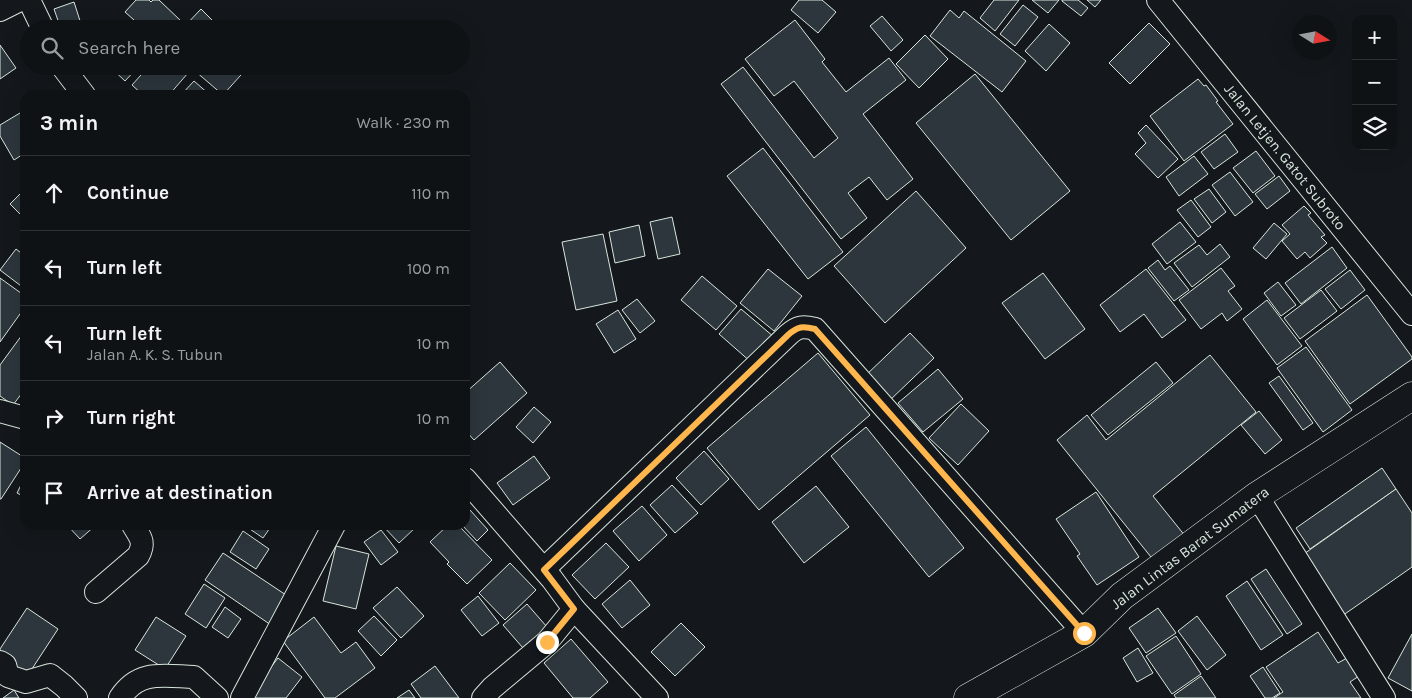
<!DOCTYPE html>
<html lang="en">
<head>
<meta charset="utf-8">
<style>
	:root { --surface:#0f1215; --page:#1d2022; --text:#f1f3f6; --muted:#9b9ea0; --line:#2f3234 }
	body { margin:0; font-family:Karla,sans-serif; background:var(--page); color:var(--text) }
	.controls { position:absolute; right:15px; top:15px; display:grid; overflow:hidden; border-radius:10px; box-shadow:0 5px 20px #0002 }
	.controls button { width:45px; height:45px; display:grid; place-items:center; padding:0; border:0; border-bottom:1px solid var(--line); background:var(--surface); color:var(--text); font:25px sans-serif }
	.compass { position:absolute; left:1292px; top:15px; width:45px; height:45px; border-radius:50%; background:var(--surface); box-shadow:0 5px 20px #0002; rotate:101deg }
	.stop { position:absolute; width:15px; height:15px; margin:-11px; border:4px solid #ffb74d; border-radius:50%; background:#fff }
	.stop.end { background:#ffb74d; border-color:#fff; box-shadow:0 1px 5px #0008 }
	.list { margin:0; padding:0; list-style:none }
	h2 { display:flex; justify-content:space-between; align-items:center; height:65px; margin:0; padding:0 20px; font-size:21px }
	h2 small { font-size:16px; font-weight:400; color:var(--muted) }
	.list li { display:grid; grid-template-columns:32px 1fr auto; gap:15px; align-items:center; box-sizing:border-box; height:75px; padding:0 20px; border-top:1px solid var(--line) }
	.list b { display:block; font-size:19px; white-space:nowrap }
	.list p { margin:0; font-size:16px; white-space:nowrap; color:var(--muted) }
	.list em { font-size:16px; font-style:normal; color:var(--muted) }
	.icon { flex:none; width:28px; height:28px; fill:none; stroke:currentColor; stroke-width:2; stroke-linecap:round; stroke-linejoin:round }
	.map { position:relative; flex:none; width:1412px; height:698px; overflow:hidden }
	.search { position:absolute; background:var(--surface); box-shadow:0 5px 20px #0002; left:20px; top:20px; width:450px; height:55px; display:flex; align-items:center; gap:12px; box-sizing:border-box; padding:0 18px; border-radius:28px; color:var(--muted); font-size:19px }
	.panel { position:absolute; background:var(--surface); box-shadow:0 5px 20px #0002; left:20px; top:90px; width:450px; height:440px; border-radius:15px }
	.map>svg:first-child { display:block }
</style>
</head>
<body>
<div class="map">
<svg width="1412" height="698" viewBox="0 0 1412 698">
	<rect width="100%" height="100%" fill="#14181c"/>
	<g fill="#2c363c" stroke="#d8e6dc">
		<path d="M136 0H149L151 2 153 0H159L181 21 174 29H126L134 20 125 12Z"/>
		<path d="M799 0H822L836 12 818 33 791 10Z"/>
		<path d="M994 0H1019L995 31 980 18Z"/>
		<path d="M1032 0H1059L1048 13Z"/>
		<path d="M1062 0H1078L1088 8 1081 16 1062 1Z"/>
		<path d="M1087 0H1101L1095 7Z"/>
		<path d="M74 2 82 27 77 29H61L54 9Z"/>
		<path d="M1023 5 1038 17 1015 46 1000 34Z"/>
		<path d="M201 9 221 29H182Z"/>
		<path d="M950 10 959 18 964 11 1026 61 1002 92 930 36Z"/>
		<path d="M882 16 903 40 891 51 870 26Z"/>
		<path d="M795 20 825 59 822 62 846 92 889 58 906 80 863 114 913 179 887 200 869 177 848 193 867 218 841 239 721 84 743 67 814 158 838 138 794 81 774 96 745 59Z"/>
		<path d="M1149 23 1170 44 1130 84 1109 63Z"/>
		<path d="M1049 24 1070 43 1046 71 1025 51Z"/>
		<path d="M925 35 948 59 919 88 896 64Z"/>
		<path d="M0 45 16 68 0 79Z"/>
		<path d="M109 66H139L125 81Z"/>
		<path d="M149 66H194L169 95H143L132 85Z"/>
		<path d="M199 66H249L223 95 195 71Z"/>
		<path d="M975 74 1070 191 1011 240 916 123Z"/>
		<path d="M1198 79 1204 86 1206 85 1218 101 1216 102 1233 124 1184 161 1150 116Z"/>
		<path d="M194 81 210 95H181Z"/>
		<path d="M25 110V153L14 160 0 136V125Z"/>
		<path d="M1146 125 1178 159 1158 178 1135 154 1146 143 1138 133Z"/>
		<path d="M1225 134 1238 152 1214 169 1201 152Z"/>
		<path d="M763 148 843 252 808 279 727 176Z"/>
		<path d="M1256 151 1275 176 1253 193 1233 168Z"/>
		<path d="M1194 156 1208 174 1179 196 1166 177Z"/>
		<path d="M1230 172 1253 202 1235 216 1212 185Z"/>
		<path d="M1279 176 1290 191 1267 209 1255 194Z"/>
		<path d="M25 189V219L10 204Z"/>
		<path d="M1209 189 1226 212 1212 223 1194 199Z"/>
		<path d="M916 191 966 248 885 323 834 266Z"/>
		<path d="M1191 200 1211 227 1198 237 1177 210Z"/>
		<path d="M1304 206 1311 213 1308 215 1325 235 1321 237 1327 243 1310 258 1305 252 1297 259 1282 241 1290 234 1282 225Z"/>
		<path d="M672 217 680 254 658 259 650 222Z"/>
		<path d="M1180 222 1196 242 1167 264 1152 244Z"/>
		<path d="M1274 223 1287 234 1266 259 1253 248Z"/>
		<path d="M639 225 645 256 615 263 609 232Z"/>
		<path d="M603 234 617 301 576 310 562 242Z"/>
		<path d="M1220 244 1230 257 1192 287 1174 263 1199 245 1207 255Z"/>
		<path d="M1332 247 1347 268 1301 304 1285 283Z"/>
		<path d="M16 249 25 256V289L0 270Z"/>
		<path d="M1158 260 1165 270 1170 266 1189 290 1174 301 1148 268Z"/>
		<path d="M1221 268 1235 286 1228 291 1242 309 1227 321 1222 313 1201 329 1179 300Z"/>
		<path d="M768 269 802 296 774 331 740 303Z"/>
		<path d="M1146 269 1186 320 1162 338 1144 314 1120 332 1100 305Z"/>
		<path d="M1350 270 1365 290 1341 309 1325 289Z"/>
		<path d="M1043 273 1085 329 1045 359 1002 303Z"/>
		<path d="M702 276 737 306 716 330 681 300Z"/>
		<path d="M0 278 25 296V307L0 342Z"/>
		<path d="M1278 282 1296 305 1281 316 1264 293Z"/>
		<path d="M1321 290 1337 311 1300 339 1284 318Z"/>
		<path d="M1367 295 1412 357V359L1350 404 1305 341Z"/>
		<path d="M637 299 655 321 640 333 622 310Z"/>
		<path d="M1267 300 1302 346 1277 365 1243 319Z"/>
		<path d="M741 309 774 337 752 363 719 334Z"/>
		<path d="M618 310 636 339 614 353 596 324Z"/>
		<path d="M910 333 934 358 888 402 864 377Z"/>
		<path d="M22 335 25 338V389L13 405 0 396V365Z"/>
		<path d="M1306 347 1352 410 1323 432 1277 368Z"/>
		<path d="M818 353 870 415 759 510 707 448Z"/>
		<path d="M1210 355 1256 412 1153 496 1186 537 1155 562 1057 440 1087 415 1106 440Z"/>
		<path d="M500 362 527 393 474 440 465 430V393Z"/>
		<path d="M1156 362 1173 383 1108 435 1091 415Z"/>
		<path d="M938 369 963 399 923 432 898 403Z"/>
		<path d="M1279 376 1313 423 1303 430 1269 383Z"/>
		<path d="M961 404 989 431 958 465 929 438Z"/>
		<path d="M534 407 551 422 533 443 516 427Z"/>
		<path d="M1259 411 1282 440 1265 454 1241 425Z"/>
		<path d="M866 427 964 548 929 577 831 456Z"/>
		<path d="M0 442 25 458V462L1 499H0Z"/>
		<path d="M704 451 729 479 701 505 676 478Z"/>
		<path d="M534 456 550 478 513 505 497 483Z"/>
		<path d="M1382 468 1396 489 1310 549 1296 528Z"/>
		<path d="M25 477V497L17 493Z"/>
		<path d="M672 485 698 513 675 533 650 505Z"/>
		<path d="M816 486 849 527 804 563 772 522Z"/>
		<path d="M1396 489 1412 513V567L1342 616 1301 556Z"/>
		<path d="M1096 492 1139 557 1097 585 1077 556 1080 554 1056 519Z"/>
		<path d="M642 506 667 535 639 561 613 531Z"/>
		<path d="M470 510 488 530 477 541 462 525H465V515Z"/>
		<path d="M67 525H96L80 539Z"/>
		<path d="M244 525H272L263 538Z"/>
		<path d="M382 525H414L416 527 399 543Z"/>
		<path d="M448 525H458L492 560 467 584 447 564 449 562 430 542Z"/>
		<path d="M381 530 398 552 381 565 364 542Z"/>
		<path d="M243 531 269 549 256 569 230 552Z"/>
		<path d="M606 543 629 567 595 599 572 575Z"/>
		<path d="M336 546 369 554 356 609 323 601Z"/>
		<path d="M223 553 289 597 271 625 205 580Z"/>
		<path d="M510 563 536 590 505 620 479 593Z"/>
		<path d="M1266 569 1302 624 1287 634 1251 579Z"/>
		<path d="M630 580 650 605 622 628 602 604Z"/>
		<path d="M1247 581 1283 635 1261 650 1226 596Z"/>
		<path d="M204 584 225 598 206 628 185 614Z"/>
		<path d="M397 587 424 616 401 638 373 608Z"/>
		<path d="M478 596 499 623 482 636 461 610Z"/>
		<path d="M527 604 547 627 523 648 503 625Z"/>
		<path d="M225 607 241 619 228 638 212 627Z"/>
		<path d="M27 608 58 629 28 675 0 657V649Z"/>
		<path d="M1158 608 1176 633 1146 653 1129 628Z"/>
		<path d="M374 616 397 640 381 656 358 631Z"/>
		<path d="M1197 616 1226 655 1207 670 1178 631Z"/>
		<path d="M156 617 186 636 165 669 135 650Z"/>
		<path d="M314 617 341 653 356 642 375 668 335 698H325L283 641Z"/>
		<path d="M681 623 705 647 675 676 651 652Z"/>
		<path d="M1318 632 1338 663 1347 658 1359 676 1350 682 1361 698H1274L1283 692 1266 667Z"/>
		<path d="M1412 634V691L1388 678Z"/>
		<path d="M1176 636 1201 674 1172 694 1146 656Z"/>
		<path d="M571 639 608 682 590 698H573L544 663Z"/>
		<path d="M1138 648 1153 673 1137 682 1123 658Z"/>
		<path d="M278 658 302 677 286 698H247Z"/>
		<path d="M435 666 459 698H421L411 684Z"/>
		<path d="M1263 667 1280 693 1272 698H1265L1250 676Z"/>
		<path d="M1201 676 1216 698H1176L1174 695Z"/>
		<path d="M14 690 19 698H3Z"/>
		<path d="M409 690 415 698H397Z"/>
	</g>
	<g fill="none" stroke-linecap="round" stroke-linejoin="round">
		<g stroke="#d8e6dc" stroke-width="24">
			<g id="minor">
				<path d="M29 0 43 29"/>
				<path d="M1158 0 1412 314"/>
				<path d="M0 10 20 0"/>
				<path d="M62 66 84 95"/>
				<path d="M0 411 25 418"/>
				<path d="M465 479 552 579 574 609 657 698"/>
				<path d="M1257 496 1384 698"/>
				<path d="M544 569 788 335C798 326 803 326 815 329L1084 633"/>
				<path d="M96 592 138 556C146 542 140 537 133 525"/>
				<path d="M0 662 5 665 8 676 26 682 50 675 64 686 76 698"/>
				<path d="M120 698C139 669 164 676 194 677L217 698"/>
				<path d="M242 698 334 525"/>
				<path d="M483 698 492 688 547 642 574 609"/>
			</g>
		</g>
		<g stroke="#d8e6dc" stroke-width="29">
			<path id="trunk" d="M968 698 1084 633 1122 596 1257 496 1412 396"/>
		</g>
		<use href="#minor" stroke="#14181c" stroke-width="22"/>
		<use href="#trunk" stroke="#14181c" stroke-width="28"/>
	</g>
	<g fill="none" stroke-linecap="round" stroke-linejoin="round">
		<path stroke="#ffb74d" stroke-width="6" d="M547 642 574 609 544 570 788 335C798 326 803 326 815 329L1084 633"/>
	</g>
	<g text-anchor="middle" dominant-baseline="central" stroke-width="4" stroke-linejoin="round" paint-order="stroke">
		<g font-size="15" fill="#d8e6dc" stroke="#14181c">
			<text transform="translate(1285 157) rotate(51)">Jalan Letjen. Gatot Subroto</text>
			<text transform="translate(1190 548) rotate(-37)">Jalan Lintas Barat Sumatera</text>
		</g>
	</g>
</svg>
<div class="controls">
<button>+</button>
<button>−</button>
<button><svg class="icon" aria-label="layers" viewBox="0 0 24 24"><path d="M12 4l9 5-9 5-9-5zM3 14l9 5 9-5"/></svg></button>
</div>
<svg class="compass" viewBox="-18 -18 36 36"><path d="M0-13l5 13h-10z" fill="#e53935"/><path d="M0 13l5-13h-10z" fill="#9b9ea0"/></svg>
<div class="stop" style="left:1084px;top:633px"></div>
<div class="stop end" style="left:547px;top:642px"></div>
<div class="search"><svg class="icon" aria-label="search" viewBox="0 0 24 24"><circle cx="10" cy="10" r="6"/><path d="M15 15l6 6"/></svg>Search here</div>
<section class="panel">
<h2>3 min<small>Walk · 230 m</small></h2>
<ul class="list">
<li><svg class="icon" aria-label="ahead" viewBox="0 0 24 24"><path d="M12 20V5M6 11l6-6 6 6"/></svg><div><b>Continue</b></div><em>110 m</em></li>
<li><svg class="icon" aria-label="left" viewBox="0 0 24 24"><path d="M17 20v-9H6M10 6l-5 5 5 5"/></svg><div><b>Turn left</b></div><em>100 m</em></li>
<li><svg class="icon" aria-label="left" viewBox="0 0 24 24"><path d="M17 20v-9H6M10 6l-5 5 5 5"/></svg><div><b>Turn left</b><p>Jalan A. K. S. Tubun</p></div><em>10 m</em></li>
<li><svg class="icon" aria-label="right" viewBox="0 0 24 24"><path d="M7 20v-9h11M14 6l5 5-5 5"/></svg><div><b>Turn right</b></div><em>10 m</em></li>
<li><svg class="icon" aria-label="arrive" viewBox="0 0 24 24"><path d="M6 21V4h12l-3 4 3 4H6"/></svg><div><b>Arrive at destination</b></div></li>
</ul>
</section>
</div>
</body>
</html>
